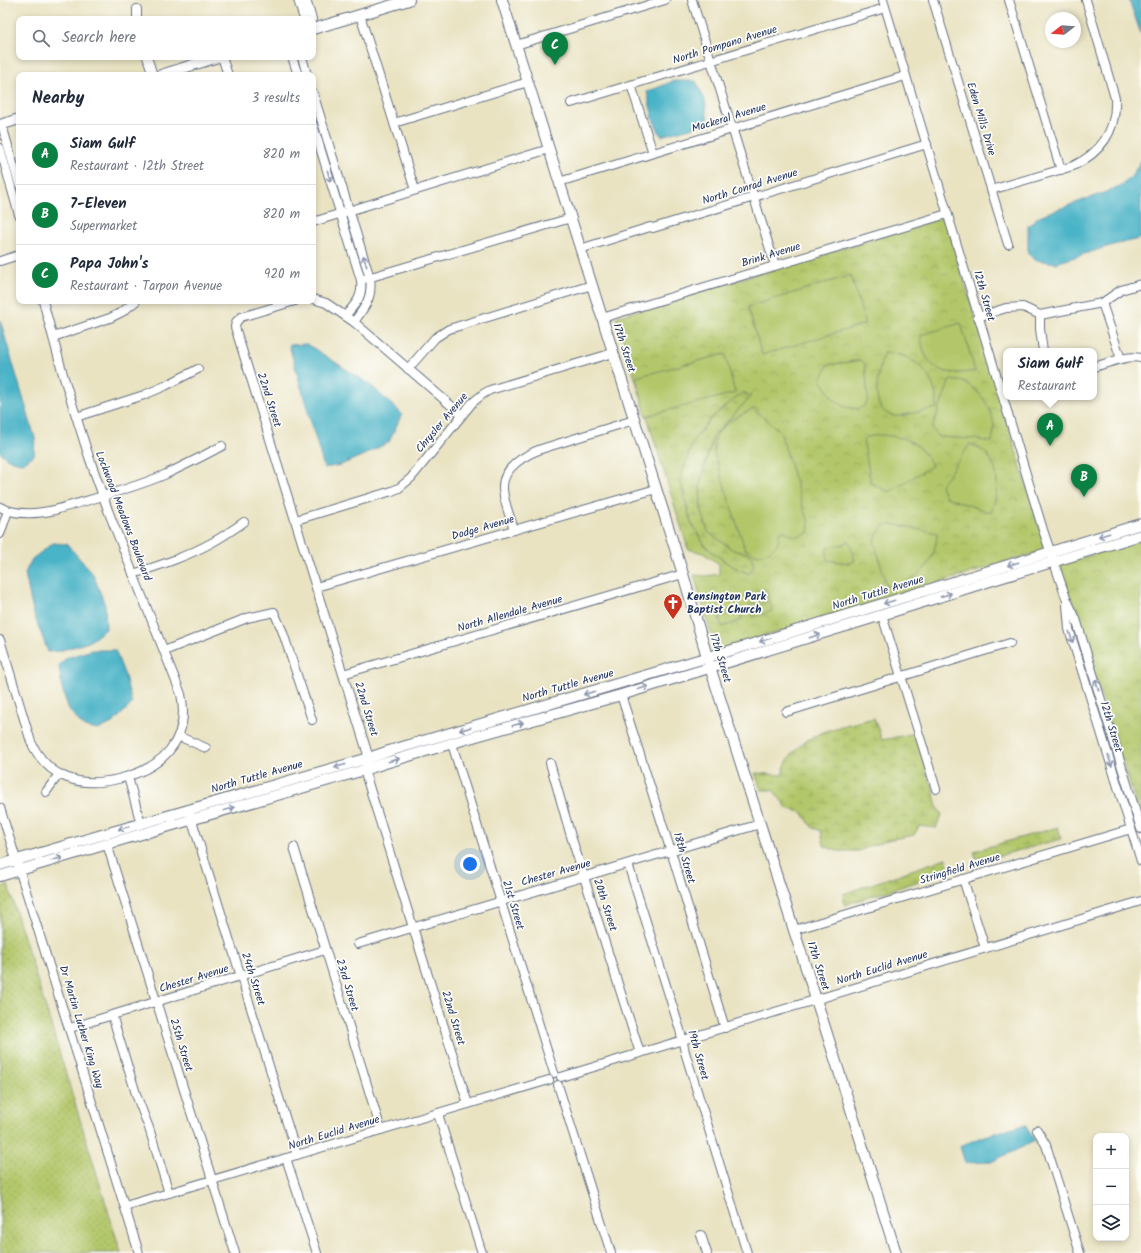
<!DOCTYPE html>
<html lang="en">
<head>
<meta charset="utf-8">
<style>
	:root { --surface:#fff; --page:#f6f6f7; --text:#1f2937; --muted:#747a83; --line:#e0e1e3; --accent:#0b8043 }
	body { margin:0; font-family:Kalam,sans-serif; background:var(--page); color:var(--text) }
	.controls { position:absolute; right:12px; bottom:12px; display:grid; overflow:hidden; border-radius:8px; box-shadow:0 2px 6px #0003 }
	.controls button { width:36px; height:36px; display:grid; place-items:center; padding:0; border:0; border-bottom:1px solid var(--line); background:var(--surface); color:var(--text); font:20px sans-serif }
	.compass { position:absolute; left:1045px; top:12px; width:36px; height:36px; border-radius:50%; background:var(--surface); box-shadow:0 2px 6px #0003; rotate:253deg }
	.you { position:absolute; left:470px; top:864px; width:14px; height:14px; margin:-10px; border:3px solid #fff; border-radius:50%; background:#1a73e8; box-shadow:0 0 0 6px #1a73e833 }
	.badge { display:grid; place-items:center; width:26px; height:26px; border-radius:50%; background:var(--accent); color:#fff; font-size:13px; font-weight:700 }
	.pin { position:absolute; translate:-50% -33px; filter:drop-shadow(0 1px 2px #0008) }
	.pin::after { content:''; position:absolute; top:21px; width:14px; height:12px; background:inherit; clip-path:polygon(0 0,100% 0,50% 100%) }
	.popup { position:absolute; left:1003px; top:348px; width:94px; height:52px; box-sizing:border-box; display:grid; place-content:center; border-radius:8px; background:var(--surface); filter:drop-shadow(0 1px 3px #0005); font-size:13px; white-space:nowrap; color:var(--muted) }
	.popup b { font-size:15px; color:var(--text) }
	.popup::after { content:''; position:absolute; left:50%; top:100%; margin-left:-8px; border:8px solid transparent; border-top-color:var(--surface) }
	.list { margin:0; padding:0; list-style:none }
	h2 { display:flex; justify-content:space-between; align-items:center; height:52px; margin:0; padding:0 16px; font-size:17px }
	h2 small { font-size:13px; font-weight:400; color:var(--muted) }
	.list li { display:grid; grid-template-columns:26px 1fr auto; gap:12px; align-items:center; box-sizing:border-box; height:60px; padding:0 16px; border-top:1px solid var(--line) }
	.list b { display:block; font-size:15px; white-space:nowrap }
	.list p { margin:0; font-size:13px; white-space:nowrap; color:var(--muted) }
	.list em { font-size:13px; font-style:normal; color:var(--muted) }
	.icon { flex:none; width:22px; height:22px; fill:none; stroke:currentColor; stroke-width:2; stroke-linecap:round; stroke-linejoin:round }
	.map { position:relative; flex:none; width:1141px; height:1253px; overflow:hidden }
	.search { position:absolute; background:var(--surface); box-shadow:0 2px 6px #0003; left:16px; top:16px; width:300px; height:44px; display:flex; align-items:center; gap:10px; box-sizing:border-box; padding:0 14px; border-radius:8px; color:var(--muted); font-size:15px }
	.panel { position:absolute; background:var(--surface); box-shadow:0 2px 6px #0003; left:16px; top:72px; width:300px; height:232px; border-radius:8px }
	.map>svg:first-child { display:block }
</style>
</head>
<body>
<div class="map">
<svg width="1141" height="1253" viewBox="0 0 1141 1253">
	<defs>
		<pattern id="grass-dots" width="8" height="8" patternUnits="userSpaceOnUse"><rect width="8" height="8" fill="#b3c76b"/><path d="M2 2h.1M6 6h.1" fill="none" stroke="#99ab5f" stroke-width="1.8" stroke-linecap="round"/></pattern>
		<pattern id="wetland-marsh" width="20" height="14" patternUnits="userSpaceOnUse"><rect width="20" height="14" fill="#b3c76b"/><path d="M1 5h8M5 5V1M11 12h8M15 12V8" fill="none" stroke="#99ab5f"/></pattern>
		<pattern id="park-crowns" width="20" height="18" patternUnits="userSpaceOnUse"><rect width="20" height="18" fill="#b3c76b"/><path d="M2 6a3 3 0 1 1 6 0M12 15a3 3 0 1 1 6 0" fill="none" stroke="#99ab5f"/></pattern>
	</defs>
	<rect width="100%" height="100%" fill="#fdfcf7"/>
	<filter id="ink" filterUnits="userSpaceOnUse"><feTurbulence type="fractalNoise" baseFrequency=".025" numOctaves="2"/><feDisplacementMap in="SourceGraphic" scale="8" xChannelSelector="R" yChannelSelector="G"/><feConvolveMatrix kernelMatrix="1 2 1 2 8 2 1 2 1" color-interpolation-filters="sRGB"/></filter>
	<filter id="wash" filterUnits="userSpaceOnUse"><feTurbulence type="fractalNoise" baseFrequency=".012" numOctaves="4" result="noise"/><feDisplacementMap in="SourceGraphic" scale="16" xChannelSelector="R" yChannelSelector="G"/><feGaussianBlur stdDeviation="0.9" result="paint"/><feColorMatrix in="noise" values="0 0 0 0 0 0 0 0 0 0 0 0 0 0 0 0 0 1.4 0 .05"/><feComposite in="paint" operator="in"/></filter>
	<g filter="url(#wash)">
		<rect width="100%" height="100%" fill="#e9e3c2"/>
		<path fill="url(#grass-dots)" stroke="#677b64" d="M8 885 121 1253H0V888Z"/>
		<g fill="url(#wetland-marsh)" stroke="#677b64">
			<path d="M742 392 751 396 713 437 700 484 701 508 733 550 750 554 754 565 749 574 730 565 706 547 691 523 680 479 693 441 711 418Z"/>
			<path d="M874 718 882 740 915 733 934 792 936 804 942 815 936 828 919 826 914 835 887 840 858 851H837L824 846 821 831 812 827 802 812 788 809 773 790H761L755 773 782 775C792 733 839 727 874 718Z"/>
			<path d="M1058 827 1061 839 998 856 976 858 974 851Z"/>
			<path d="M946 858 949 870 929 878 844 905 843 894Z"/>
		</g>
		<g fill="url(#park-crowns)" stroke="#677b64" fill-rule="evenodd">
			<path d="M945 217 1046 550 716 651 694 575 706 576 719 574V564L703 553 688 549 616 317ZM743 392 751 396 713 437 700 484 701 508 708 532 733 550 750 554 754 565 749 574 730 565 706 547 691 523 680 479 693 441 711 418Z"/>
			<path d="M1141 540V818L1058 565Z"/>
		</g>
		<g fill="#b3c76b" stroke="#677b64">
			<path d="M851 275 865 324 762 355 748 307Z"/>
			<path d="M961 323 975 371C945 377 923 370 921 335Z"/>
			<path d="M883 353C915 352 937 376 937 408 929 409 900 417 894 416 866 411 880 371 883 353Z"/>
			<path d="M725 354 735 393 646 416 636 377Z"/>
			<path d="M861 360 865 364 868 400 864 406 858 409 845 407 832 398 821 379 828 365Z"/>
			<path d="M950 380C954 381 959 381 963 382 978 388 989 404 993 420 995 426 993 435 992 442L974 439 938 437 932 428Z"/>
			<path d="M753 409 780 431 804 511C809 518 810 524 808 533 797 537 795 538 785 531L779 533 778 543 769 552 757 555 745 549 714 453C714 450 714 446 714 443 716 426 740 415 753 409Z"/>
			<path d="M881 435C907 437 920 442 932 466L889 492 871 483 863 439 872 436Z"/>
			<path d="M970 444C1001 455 1001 486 991 513L946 497 941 485Z"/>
			<path d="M891 524 937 533C936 564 917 583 887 587L874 540 882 527Z"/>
			<path d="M849 540 855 561 849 563 827 560V548L844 544Z"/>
			<path d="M766 589 769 598 749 605 746 596Z"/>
			<path d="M735 599 738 608 718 614 715 605Z"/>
			<path d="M770 601 772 611 753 617 750 608Z"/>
			<path d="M739 611 742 620 722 627 719 617Z"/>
		</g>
		<g fill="#49b3c7" stroke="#327192">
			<path d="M1129 0H1141V34Z"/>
			<path d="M673 81H696L705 100 708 123 661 136 653 119 647 92Z"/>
			<path d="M1141 161V238L1135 240 1113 245 1056 263 1035 260 1028 253V226L1039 216 1106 192 1122 185 1131 177Z"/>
			<path d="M0 320 35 438 34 455 23 463C14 462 4 459 0 451Z"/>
			<path d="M307 344 369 384 402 414 389 442 366 454 341 465 324 468 289 345Z"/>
			<path d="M53 543 67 544 93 574 105 605 106 629 89 642 59 651 48 652 33 612 25 573 32 559Z"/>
			<path d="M92 650H115L125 676 132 704 114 722 98 730 84 727 69 710 62 689 59 666 66 658Z"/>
			<path d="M1025 1125 1035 1141 991 1162 965 1163 960 1146 984 1136Z"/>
		</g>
	</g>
	<g filter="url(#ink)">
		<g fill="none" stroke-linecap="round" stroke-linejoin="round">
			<g stroke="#636e81" stroke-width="10">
				<g id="minor">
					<path d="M298 0 304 19"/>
					<path d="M306 0 312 19"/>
					<path d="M692 0 775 265"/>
					<path d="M883 0 1043 530 1066 598 1076 619 1141 829"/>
					<path d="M933 0 1008 244"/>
					<path d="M1009 0 1061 170"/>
					<path d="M360 15 415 190"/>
					<path d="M137 19V9"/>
					<path d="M516 45 665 0"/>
					<path d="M147 57 153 75"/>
					<path d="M222 57 228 75"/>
					<path d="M292 57 298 75"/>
					<path d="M302 57 307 75"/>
					<path d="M631 85 653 153"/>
					<path d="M313 93 370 278C373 297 365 307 354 322"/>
					<path d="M571 103 885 8"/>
					<path d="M394 123 528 82"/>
					<path d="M2 125 19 184"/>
					<path d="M313 125 361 280C363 298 356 303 345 316"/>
					<path d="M0 148 19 215"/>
					<path d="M559 182 905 76"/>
					<path d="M991 190 1073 166C1102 152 1117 130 1115 98L1086 0"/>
					<path d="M313 222 549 149"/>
					<path d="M580 249 650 227 653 228 927 144"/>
					<path d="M0 261 19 255"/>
					<path d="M361 280 571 218"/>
					<path d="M313 299 326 303 354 322 462 415"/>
					<path d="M295 301 241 317 236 322 235 327 369 758 364 770 468 1104"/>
					<path d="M1102 303 1121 359"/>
					<path d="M1040 315V329L1043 351"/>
					<path d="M978 317 1006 308 1023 307 1040 315 1102 303 1121 290 1141 284"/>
					<path d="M602 318 947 214"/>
					<path d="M53 337 110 318 122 312 136 301"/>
					<path d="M1094 367C1109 363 1126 355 1141 358"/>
					<path d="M408 369 435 338 449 329 592 285"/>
					<path d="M76 417 144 395 165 386 198 369"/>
					<path d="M0 507C17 516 37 514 55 510 91 499 129 490 164 475 184 466 203 456 222 446"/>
					<path d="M296 520 392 491 399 488 411 478 472 403 483 394 490 390 613 353"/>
					<path d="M514 530C511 518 503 501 503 488 502 468 525 455 541 449L634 420"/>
					<path d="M0 534 8 511"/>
					<path d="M133 574C161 565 188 556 213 542 224 536 234 529 244 522"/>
					<path d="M316 587 656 489"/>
					<path d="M1067 605 1069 629 1141 861"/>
					<path d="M882 615 936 789"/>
					<path d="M0 640 31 742C48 779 81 788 118 779 161 769 191 741 181 694L109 513 89 457 64 378 43 301"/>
					<path d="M164 651 247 618 274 612 282 630 312 720"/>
					<path d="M343 674 683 574"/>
					<path d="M621 695 674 861 725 1028"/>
					<path d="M786 712 1010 643"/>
					<path d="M178 736 206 748"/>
					<path d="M452 744 554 1073"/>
					<path d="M550 763 570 833 640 1053"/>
					<path d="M128 777 141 824"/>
					<path d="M46 792 59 774"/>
					<path d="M0 808 139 1253"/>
					<path d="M190 814 297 1155"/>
					<path d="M107 844 235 1253"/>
					<path d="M294 847 381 1130"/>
					<path d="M628 864 680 1030 685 1052 747 1253"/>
					<path d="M963 879 985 948"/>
					<path d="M794 930 1131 829"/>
					<path d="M358 944 760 824"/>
					<path d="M112 1015 137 1097 149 1128 169 1193"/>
					<path d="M70 1028 325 950"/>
					<path d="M561 1077 1141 901"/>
					<path d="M558 1085 611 1253"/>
					<path d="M438 1114 482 1253"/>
					<path d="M1037 1130 1046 1145 1080 1253"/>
					<path d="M286 1158 317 1253"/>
					<path d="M125 1206 549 1080"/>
					<path d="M701 1235 707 1253"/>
				</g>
			</g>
			<g stroke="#636e81" stroke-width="12">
				<g id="major">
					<path d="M502 0 683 574 710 667 843 1084 896 1253"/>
					<path d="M313 29 409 0"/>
					<path d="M161 75 218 57"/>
					<path d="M0 125 19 119"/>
					<path d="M0 865 105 834 369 758 389 751 756 643 1141 524"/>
					<path d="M0 876 107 844 364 770 382 764 466 739 621 695 882 615 993 580 1141 535"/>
				</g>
			</g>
			<use href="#minor" stroke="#fff" stroke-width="8"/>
			<use href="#major" stroke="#fff" stroke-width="10"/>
		</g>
		<defs><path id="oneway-shaft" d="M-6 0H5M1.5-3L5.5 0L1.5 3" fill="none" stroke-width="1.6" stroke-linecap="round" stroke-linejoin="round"/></defs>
		<g stroke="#8d97ae">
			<use href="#oneway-shaft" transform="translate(329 176) rotate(73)"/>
			<use href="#oneway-shaft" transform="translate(365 261) rotate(-107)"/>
			<use href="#oneway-shaft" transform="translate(1104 535) rotate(163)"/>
			<use href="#oneway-shaft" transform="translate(1013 564) rotate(163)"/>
			<use href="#oneway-shaft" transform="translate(946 595) rotate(-18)"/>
			<use href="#oneway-shaft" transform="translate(889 602) rotate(163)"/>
			<use href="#oneway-shaft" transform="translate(815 636) rotate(-17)"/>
			<use href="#oneway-shaft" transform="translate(1071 637) rotate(72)"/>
			<use href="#oneway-shaft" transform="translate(765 640) rotate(162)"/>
			<use href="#oneway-shaft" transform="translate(1097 685) rotate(-107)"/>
			<use href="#oneway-shaft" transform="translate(643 688) rotate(-18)"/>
			<use href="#oneway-shaft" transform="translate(589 693) rotate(164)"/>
			<use href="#oneway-shaft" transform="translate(518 724) rotate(-16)"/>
			<use href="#oneway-shaft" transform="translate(465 729) rotate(164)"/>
			<use href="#oneway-shaft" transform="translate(394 760) rotate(-16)"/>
			<use href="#oneway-shaft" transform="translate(1110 761) rotate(73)"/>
			<use href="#oneway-shaft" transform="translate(340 766) rotate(165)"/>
			<use href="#oneway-shaft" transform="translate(229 809) rotate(-16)"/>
			<use href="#oneway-shaft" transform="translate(124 828) rotate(165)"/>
			<use href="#oneway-shaft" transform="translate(57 859) rotate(-17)"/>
		</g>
	</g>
	<defs>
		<g id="church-pin" transform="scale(1)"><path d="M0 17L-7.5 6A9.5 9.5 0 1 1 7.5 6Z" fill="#c8321e" stroke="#fdfcf7"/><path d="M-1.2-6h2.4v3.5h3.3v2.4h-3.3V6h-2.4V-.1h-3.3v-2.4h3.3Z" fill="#fff"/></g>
	</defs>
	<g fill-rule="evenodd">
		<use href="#church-pin" x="673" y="603"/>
	</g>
	<g text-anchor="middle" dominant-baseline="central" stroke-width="3.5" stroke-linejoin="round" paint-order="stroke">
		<g font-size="11" fill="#1b2f5e" stroke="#fdfcf7">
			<text transform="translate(725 45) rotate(-17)">North Pompano Avenue</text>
			<text transform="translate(729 118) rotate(-17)">Mackeral Avenue</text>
			<text transform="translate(981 119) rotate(73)">Eden Mills Drive</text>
			<text transform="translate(750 187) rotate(-17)">North Conrad Avenue</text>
			<text transform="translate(771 255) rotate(-17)">Brink Avenue</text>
			<text transform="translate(984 296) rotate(74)">12th Street</text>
			<text transform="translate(624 348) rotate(72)">17th Street</text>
			<text transform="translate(269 400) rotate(72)">22nd Street</text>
			<text transform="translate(442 423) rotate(-50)">Chrysler Avenue</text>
			<text transform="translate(123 516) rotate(69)">Lockwood Meadows Boulevard</text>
			<text transform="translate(483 528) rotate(-16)">Dodge Avenue</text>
			<text transform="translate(878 593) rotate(-17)">North Tuttle Avenue</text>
			<text transform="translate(510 614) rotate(-16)">North Allendale Avenue</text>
			<text transform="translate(720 658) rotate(73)">17th Street</text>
			<text transform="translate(568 686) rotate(-16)">North Tuttle Avenue</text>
			<text transform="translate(366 709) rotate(73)">22nd Street</text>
			<text transform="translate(1111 727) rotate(73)">12th Street</text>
			<text transform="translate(257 777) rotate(-16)">North Tuttle Avenue</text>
			<text transform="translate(684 858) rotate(73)">18th Street</text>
			<text transform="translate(960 869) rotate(-17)">Stringfield Avenue</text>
			<text transform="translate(556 873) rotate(-16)">Chester Avenue</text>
			<text transform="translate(513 905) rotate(73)">21st Street</text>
			<text transform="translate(605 905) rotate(72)">20th Street</text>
			<text transform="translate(818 966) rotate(72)">17th Street</text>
			<text transform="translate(882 968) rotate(-17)">North Euclid Avenue</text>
			<text transform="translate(194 979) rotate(-17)">Chester Avenue</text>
			<text transform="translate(253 979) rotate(72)">24th Street</text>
			<text transform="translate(347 985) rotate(73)">23rd Street</text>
			<text transform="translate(453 1018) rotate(73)">22nd Street</text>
			<text transform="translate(81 1027) rotate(73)">Dr Martin Luther King Way</text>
			<text transform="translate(181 1045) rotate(73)">25th Street</text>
			<text transform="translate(698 1055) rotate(74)">19th Street</text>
			<text transform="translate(334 1133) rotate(-17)">North Euclid Avenue</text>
		</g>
		<g font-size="11" font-weight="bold" fill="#1b2f5e" stroke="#fdfcf7" text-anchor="start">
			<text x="687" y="597">Kensington Park<tspan x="687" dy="13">Baptist Church</tspan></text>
		</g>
	</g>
</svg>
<div class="controls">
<button>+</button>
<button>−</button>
<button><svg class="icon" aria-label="layers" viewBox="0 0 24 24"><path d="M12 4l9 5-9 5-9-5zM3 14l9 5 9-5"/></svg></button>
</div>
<svg class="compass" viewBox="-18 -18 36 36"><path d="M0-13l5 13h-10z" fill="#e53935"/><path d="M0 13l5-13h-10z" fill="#747a83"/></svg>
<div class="you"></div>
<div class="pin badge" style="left:1050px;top:446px">A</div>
<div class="popup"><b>Siam Gulf</b>Restaurant</div>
<div class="pin badge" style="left:1084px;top:497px">B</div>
<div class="pin badge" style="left:555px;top:65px">C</div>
<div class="search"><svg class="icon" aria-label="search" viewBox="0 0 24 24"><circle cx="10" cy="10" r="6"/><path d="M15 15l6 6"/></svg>Search here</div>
<section class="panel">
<h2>Nearby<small>3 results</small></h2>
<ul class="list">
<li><span class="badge">A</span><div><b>Siam Gulf</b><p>Restaurant · 12th Street</p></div><em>820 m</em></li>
<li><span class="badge">B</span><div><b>7-Eleven</b><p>Supermarket</p></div><em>820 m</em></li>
<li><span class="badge">C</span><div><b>Papa John's</b><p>Restaurant · Tarpon Avenue</p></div><em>920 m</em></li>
</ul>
</section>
</div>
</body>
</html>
